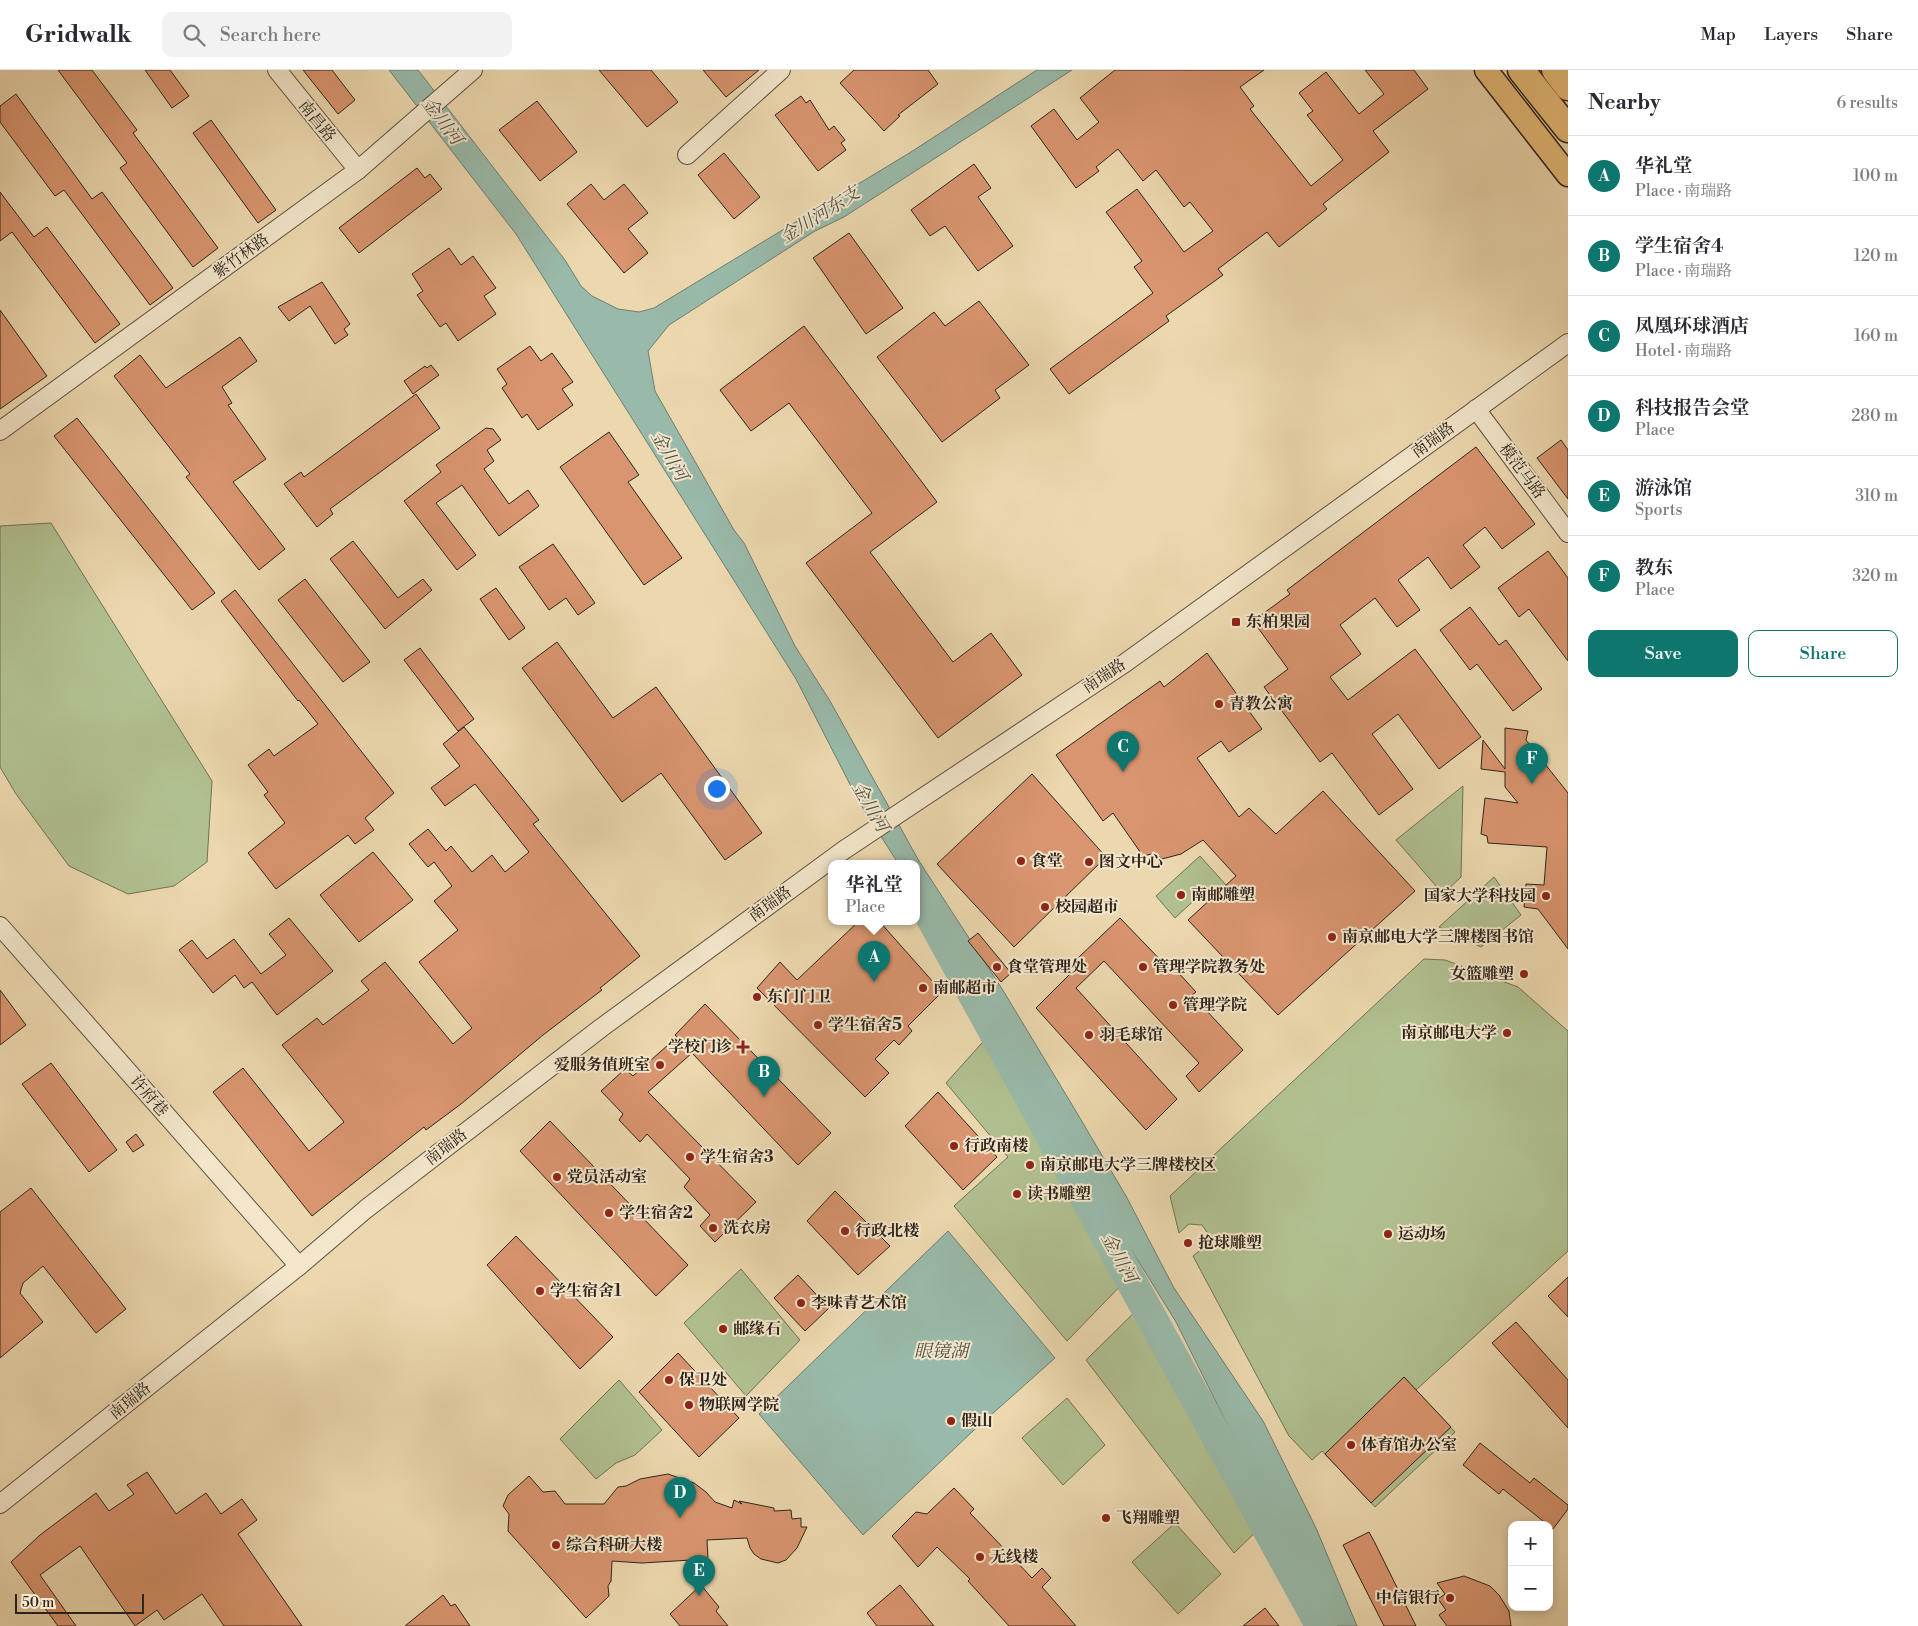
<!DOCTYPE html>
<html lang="en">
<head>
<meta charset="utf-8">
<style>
	:root { --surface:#fff; --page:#f2f2f3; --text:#2b2b33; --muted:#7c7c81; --line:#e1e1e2; --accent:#0f766e }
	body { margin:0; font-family:"Libre Bodoni","Noto Serif SC",serif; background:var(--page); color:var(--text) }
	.controls { position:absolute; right:15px; bottom:15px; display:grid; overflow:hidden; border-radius:10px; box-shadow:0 2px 8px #0003 }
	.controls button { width:45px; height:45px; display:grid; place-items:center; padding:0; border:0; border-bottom:1px solid var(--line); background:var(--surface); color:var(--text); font:25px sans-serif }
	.scale { position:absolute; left:15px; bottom:12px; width:129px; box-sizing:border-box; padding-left:5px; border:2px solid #2e241c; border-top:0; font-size:14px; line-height:18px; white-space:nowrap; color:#2e241c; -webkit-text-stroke:4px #f3e6cb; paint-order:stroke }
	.you { position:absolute; left:716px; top:718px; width:18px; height:18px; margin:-12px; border:4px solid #fff; border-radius:50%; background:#1a73e8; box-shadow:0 0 0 8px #1a73e833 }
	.badge { display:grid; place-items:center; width:32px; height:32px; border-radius:50%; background:var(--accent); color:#fff; font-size:16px; font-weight:700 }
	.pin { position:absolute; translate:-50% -41px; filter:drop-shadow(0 1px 2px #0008) }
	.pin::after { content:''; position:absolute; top:26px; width:18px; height:15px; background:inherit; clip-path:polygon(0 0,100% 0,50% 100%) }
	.popup { position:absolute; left:828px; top:790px; width:92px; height:65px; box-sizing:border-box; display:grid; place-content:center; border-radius:10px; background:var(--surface); filter:drop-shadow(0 1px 4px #0005); font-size:16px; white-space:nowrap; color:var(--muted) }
	.popup b { font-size:19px; color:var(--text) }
	.popup::after { content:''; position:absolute; left:50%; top:100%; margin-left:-10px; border:10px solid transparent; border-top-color:var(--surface) }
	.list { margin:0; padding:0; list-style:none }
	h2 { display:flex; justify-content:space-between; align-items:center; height:65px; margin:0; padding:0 20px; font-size:21px }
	h2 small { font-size:16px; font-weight:400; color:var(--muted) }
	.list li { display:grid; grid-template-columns:32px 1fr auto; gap:15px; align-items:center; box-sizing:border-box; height:80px; padding:0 20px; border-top:1px solid var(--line) }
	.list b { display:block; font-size:19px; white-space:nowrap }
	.list p { margin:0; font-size:16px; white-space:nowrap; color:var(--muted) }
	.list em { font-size:16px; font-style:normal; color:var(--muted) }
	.actions { display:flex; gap:10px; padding:15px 20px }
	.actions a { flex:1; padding:11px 0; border:1px solid var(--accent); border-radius:10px; text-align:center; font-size:18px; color:var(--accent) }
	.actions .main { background:var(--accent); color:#fff }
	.icon { flex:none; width:28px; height:28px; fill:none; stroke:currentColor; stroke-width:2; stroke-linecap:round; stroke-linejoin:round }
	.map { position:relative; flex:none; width:1568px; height:1556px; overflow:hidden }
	header { display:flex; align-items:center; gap:30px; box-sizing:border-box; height:70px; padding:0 25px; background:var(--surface); border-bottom:1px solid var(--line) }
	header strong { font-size:24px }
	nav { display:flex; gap:28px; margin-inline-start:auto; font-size:18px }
	.search { width:350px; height:45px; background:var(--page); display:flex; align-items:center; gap:12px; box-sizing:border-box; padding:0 18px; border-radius:10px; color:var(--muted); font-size:19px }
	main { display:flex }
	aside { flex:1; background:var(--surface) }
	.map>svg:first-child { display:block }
</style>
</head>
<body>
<header>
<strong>Gridwalk</strong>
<div class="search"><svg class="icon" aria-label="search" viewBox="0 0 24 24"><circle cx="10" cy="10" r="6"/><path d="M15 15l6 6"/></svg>Search here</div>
<nav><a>Map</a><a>Layers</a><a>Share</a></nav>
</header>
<main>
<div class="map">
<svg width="1568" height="1556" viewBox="0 0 1568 1556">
	<rect width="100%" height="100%" fill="#ecd8af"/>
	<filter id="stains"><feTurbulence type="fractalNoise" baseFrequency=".004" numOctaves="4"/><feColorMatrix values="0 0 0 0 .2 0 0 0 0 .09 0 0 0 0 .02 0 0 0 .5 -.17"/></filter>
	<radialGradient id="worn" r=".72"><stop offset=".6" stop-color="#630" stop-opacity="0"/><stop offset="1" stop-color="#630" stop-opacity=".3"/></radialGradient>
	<g fill="#b1c090" stroke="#707256">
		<path d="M51 453 212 711 207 792 174 816 128 824 69 796 16 724 0 697V456Z"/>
		<path d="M1463 716 1461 807 1443 824 1396 770Z"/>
		<path d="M1200 786 1226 815 1210 830 1203 822 1175 848 1156 826Z"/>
		<path d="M1494 807 1521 845 1481 877 1439 857Z"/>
		<path d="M1424 889 1445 890 1518 917 1568 961V1181L1416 1320 1455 1362 1375 1437 1322 1381 1312 1390 1289 1366 1193 1186 1204 1177 1209 1165 1202 1155 1189 1154 1179 1163 1170 1126Z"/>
		<path d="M990 964 1132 1204 1067 1271 954 1136 1008 1087 946 1013Z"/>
		<path d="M741 1199 800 1270 746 1326 684 1253Z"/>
		<path d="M1150 1227 1263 1455 1234 1483 1086 1290Z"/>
		<path d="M619 1310 662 1360 635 1385 616 1393 596 1409 560 1369Z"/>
		<path d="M1067 1328 1105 1375 1063 1415 1022 1368Z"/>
		<path d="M1175 1453 1221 1504 1178 1544 1132 1492Z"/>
	</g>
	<g fill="#99baaa" stroke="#6e7e71">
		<path d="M389 0H418L565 190 581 216 592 226 618 239 639 242 654 238 911 82 1037 0H1072L844 147 815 161 669 255 648 281 655 321 734 460 744 473 795 576 830 631 919 791 1004 922 1074 1038 1126 1126 1174 1218 1263 1351 1316 1458 1357 1556H1332L1238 1376 1176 1252 1082 1100 955 884 917 823 916 793H898L859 732 796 609 516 164Z"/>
		<path d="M948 1161 1055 1288 973 1361 863 1465 759 1344Z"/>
	</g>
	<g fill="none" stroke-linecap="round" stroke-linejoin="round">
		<path stroke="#99baaa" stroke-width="31" d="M916 820 1321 1556"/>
	</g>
	<g fill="#d9956f" stroke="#2e241c">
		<path d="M58 0H92L137 60 133 63 218 178 193 197 120 98 127 93Z"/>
		<path d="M145 0H170L189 26 172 38Z"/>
		<path d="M303 0H332L355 30 338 44Z"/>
		<path d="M599 0H651L678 32 647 57Z"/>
		<path d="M703 0H759L726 27Z"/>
		<path d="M854 0H928L938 14 898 45 900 46 884 61 840 13Z"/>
		<path d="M1115 0H1264L1240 17 1254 36 1250 39 1311 116 1343 90 1307 45 1313 41 1299 23 1326 2 1359 44 1384 24 1365 0H1414L1428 19 1373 61 1389 82 1323 134 1327 139 1279 177 1267 162 1218 199 1223 205 1166 246 1169 251 1069 324 1050 299 1153 223 1134 197 1142 191 1106 142 1137 119 1184 182 1213 161 1190 132 1184 137 1156 100 1143 111 1118 79 1096 97 1099 101 1076 118 1031 56 1054 39 1077 70 1099 52 1080 28Z"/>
		<path d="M16 24 92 129 102 122 173 218 150 235 64 120 55 126 0 52V36Z"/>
		<path d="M801 26 806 33 810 30 829 60 834 56 845 70 841 73 846 80 818 101 775 45Z"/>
		<path d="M537 31 577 82 540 111 499 60Z"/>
		<path d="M211 50 276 140 258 153 193 63Z"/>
		<path d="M724 83 760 127 734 149 698 105Z"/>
		<path d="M974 94 991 118 978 127 1013 176 978 201 945 156 930 166 911 140Z"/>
		<path d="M417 98 425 108 430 104 442 119 359 183 339 158Z"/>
		<path d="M591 114 604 130 624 114 648 143 628 159 648 183 624 203 567 134Z"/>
		<path d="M0 122 34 167 47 157 120 254 95 273 12 162 0 171Z"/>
		<path d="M849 163 903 238 866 264 813 188Z"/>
		<path d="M449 178 461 195 473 186 496 218 484 226 496 244 458 271 446 253 440 257 417 225 423 221 412 204Z"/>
		<path d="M322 212 350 254 344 259 348 265 335 274 310 236 289 251 278 237Z"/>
		<path d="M979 231 1029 295 995 320 1000 328 942 372 877 287 934 242 945 256Z"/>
		<path d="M0 240 47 306 0 339Z"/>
		<path d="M804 256 937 432 870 482 953 592 991 563 1022 605 938 668 806 493 872 443 789 333 751 361 720 320Z"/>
		<path d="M240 267 257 291 222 317 232 333 228 335 266 389 233 412 285 479 259 500 186 407 190 404 114 306 140 285 166 318Z"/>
		<path d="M530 276 541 291 552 283 573 312 562 319 573 335 538 360 527 344 522 348 502 318 507 314 497 299Z"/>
		<path d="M431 295 439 305 413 324 404 311 425 296 427 298Z"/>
		<path d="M416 324 440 358 330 439 333 444 317 457 284 414 301 402 304 407Z"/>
		<path d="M77 348 215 523 192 540 54 366Z"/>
		<path d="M486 358 493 359 501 370 487 380 494 391 484 399 509 434 528 420 539 436 499 466 462 415 436 433 476 485 457 500 404 431 441 402 436 395Z"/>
		<path d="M609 362 639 405 628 412 682 488 644 515 560 397Z"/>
		<path d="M1561 370 1568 380V429L1537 388Z"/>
		<path d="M1476 377 1535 454 1502 479 1485 457 1463 475 1480 497 1451 519 1428 487 1398 510 1420 540 1397 557 1375 528 1340 555 1361 584 1330 607 1348 630 1415 579 1481 667 1439 699 1398 644 1372 664 1413 719 1379 745 1332 683 1320 692 1264 617 1288 599 1253 551 1290 524 1287 520Z"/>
		<path d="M353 471 398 528 423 509 432 520 385 559 330 489Z"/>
		<path d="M553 474 595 533 578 545 566 528 549 540 519 497Z"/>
		<path d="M1548 481 1568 508V591L1529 539 1519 547 1498 518Z"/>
		<path d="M305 509 370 592 343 612 278 530Z"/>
		<path d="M496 518 525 558 509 570 480 529Z"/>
		<path d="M235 520 394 723 365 748 374 760 355 774 348 765 276 819 248 783 285 753 264 725 268 722 248 695 269 679 274 686 318 654 299 630 298 631 221 531Z"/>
		<path d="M1470 537 1499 575 1506 570 1542 619 1513 641 1477 594 1470 600 1440 560Z"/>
		<path d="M557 572 613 648 656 617 762 763 725 790 661 703 622 732 522 598Z"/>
		<path d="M420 578 474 649 458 661 404 590Z"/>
		<path d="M1207 583 1262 659 1229 682 1221 671 1197 688 1239 747 1249 738 1276 764 1323 721 1415 821 1278 945 1188 850 1236 806 1203 770 1181 784 1162 789 1156 783 1143 786 1113 743 1103 751 1056 685 1160 611 1164 617Z"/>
		<path d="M464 657 539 750 533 754 640 886 600 918 602 920 543 965 461 1034 426 1060 424 1057 312 1146 213 1022 243 998 309 1081 344 1052 282 975 317 948 323 955 369 920 361 911 385 892 453 974 472 958 419 892 458 860 434 831 452 816 434 792 428 797 409 774 428 759 446 781 451 776 472 802 492 785 505 802 529 782 475 714 445 736 431 718 460 696 443 674Z"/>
		<path d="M1505 658 1528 661 1526 670 1568 723V879L1538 839 1524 837 1526 814 1544 815 1547 777 1488 773 1487 766 1481 764 1485 728 1518 733 1505 717V702L1481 699 1483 670 1505 699Z"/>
		<path d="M1032 704 1106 787 1014 877 937 794Z"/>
		<path d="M373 782 413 830 359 872 320 825Z"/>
		<path d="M289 848 333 901 277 945 252 912 244 918 235 905 213 923 179 880 192 870 207 889 234 869 261 904 286 885 269 864Z"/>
		<path d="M1120 848 1172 902 1175 899 1186 911 1196 922 1192 925 1243 980 1199 1022 1186 1006 1199 993 1104 891 1076 918 1177 1029 1146 1060 1036 938 1082 892 1078 888Z"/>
		<path d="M859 851H879L942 922 908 956 912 961 899 975 894 970 875 989 889 1003 865 1027 757 918 780 892 797 910Z"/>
		<path d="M978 863 1011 903 1001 912 968 871Z"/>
		<path d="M0 920 26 955 0 975Z"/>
		<path d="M705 934 831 1063 798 1095 692 983 648 1022 756 1132 715 1172 700 1156 710 1145 684 1117 690 1109 647 1064 640 1072 619 1050 623 1044 601 1021 625 999 633 1006 677 967 675 965Z"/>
		<path d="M51 993 117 1080 89 1102 22 1014Z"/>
		<path d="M938 1022 997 1087 963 1120 905 1056Z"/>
		<path d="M550 1051 688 1195 656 1226 520 1081Z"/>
		<path d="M136 1064 144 1075 133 1082 126 1072Z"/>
		<path d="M31 1118 126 1239 96 1263 43 1196 23 1213 20 1223 43 1252 0 1288V1142Z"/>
		<path d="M835 1121 890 1176 858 1205 807 1151Z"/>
		<path d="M516 1166 613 1267 580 1299 487 1195Z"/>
		<path d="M798 1205 829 1238 805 1261 774 1228Z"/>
		<path d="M1568 1207V1247L1548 1226Z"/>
		<path d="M1516 1252 1568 1310V1358L1492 1273Z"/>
		<path d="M678 1283 739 1348 699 1387 639 1322Z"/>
		<path d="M1404 1307 1451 1357 1371 1433 1325 1384Z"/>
		<path d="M1480 1373 1530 1413 1534 1408 1568 1435V1439L1553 1459 1503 1419 1499 1424 1463 1395Z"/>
		<path d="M147 1402 176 1444 206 1423 221 1444 242 1429 257 1450 238 1464 302 1556H224L202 1524 164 1550 157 1540 135 1556 80 1476 40 1505 76 1556H58L11 1492 40 1465 96 1423 109 1441 134 1424 127 1415Z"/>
		<path d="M668 1404 694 1413 706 1422 715 1432 732 1438 734 1430 742 1434 739 1431 774 1438V1441L791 1440 792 1449 801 1448V1457H807L797 1478 786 1490 778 1493 761 1489 754 1484 750 1478 747 1468 707 1470 708 1489 642 1493 612 1491 611 1511 608 1516 609 1526 586 1548 508 1461 509 1444 503 1436 508 1425 529 1406 543 1422 555 1421 565 1434H604L618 1417 626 1416 640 1409Z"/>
		<path d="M954 1418 974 1439 970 1443 1032 1508 1042 1498 1051 1508 1042 1517 1076 1556H1009L968 1511 970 1509 937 1477 918 1497 892 1466 916 1442 927 1444Z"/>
		<path d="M1369 1462 1375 1473 1416 1556H1384L1343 1475Z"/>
		<path d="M1464 1506 1490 1516 1499 1525 1509 1541 1511 1556H1447L1439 1545 1446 1540 1438 1529 1445 1524 1437 1513Z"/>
		<path d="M701 1515 719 1537 716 1541 728 1556H680L670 1544Z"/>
		<path d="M900 1515 934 1556H877L867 1543Z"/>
		<path d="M443 1525 451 1536 455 1534 470 1556H405Z"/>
		<path d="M1265 1538 1279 1556H1243Z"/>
	</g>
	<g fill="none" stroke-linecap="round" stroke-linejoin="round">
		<g stroke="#5e5141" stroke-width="20">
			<g id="minor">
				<path d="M277 0 358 100"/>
				<path d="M687 85 781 0"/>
				<path d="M1476 339 1568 463"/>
				<path d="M0 361 358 100 473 0"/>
				<path d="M0 856 299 1196"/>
				<path d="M0 1434 299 1196 366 1139 601 958 844 780 1125 593 1568 273"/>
			</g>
		</g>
		<g stroke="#2e241c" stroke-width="25">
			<path id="major" d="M1486 0 1568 105"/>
		</g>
		<g stroke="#2e241c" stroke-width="29">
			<g id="highway">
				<path d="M1521 0 1568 59"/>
				<path d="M1555 0 1568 17"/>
			</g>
		</g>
		<use href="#minor" stroke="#f3e6cb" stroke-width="18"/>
		<use href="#major" stroke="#e6bc78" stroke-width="22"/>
		<use href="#highway" stroke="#e6bc78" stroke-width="26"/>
	</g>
	<g fill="#8f2418" stroke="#f3e6cb" stroke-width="2">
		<rect x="1231" y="547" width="10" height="10" rx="2.5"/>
		<circle cx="1219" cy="634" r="5"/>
		<circle cx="1021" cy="791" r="5"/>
		<circle cx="1089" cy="792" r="5"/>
		<circle cx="1181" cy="825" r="5"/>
		<circle cx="1546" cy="826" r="5"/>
		<circle cx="1045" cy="837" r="5"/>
		<circle cx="1332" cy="867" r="5"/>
		<circle cx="997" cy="897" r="5"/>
		<circle cx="1143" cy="897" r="5"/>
		<circle cx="1524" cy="904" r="5"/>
		<circle cx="923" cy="918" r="5"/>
		<circle cx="757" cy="927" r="5"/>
		<circle cx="1173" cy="935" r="5"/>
		<circle cx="818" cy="955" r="5"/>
		<circle cx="1507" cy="963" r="5"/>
		<circle cx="1089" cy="965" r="5"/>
		<path d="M740.5 969.5h5v5h5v5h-5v5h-5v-5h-5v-5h5z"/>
		<circle cx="660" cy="995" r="5"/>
		<circle cx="954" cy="1076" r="5"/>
		<circle cx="690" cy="1087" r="5"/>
		<circle cx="1030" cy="1095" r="5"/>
		<circle cx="557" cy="1107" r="5"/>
		<circle cx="1017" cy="1124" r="5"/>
		<circle cx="609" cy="1143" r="5"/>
		<circle cx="713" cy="1158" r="5"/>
		<circle cx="845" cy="1161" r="5"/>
		<circle cx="1388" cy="1164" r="5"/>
		<circle cx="1188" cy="1173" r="5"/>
		<circle cx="540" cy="1221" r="5"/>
		<circle cx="801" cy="1233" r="5"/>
		<circle cx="723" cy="1259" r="5"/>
		<circle cx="669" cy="1310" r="5"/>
		<circle cx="689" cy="1335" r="5"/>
		<circle cx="951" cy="1351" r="5"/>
		<circle cx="1351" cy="1375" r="5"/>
		<circle cx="1106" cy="1448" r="5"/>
		<circle cx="556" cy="1475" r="5"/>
		<circle cx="980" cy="1487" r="5"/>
		<circle cx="1450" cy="1528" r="5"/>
	</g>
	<g text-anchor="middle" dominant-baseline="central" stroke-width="4" stroke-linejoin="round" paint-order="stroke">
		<g font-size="16" fill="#2e241c" stroke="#f3e6cb">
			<text transform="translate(317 51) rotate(51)">南昌路</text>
			<text transform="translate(241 186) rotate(-36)">紫竹林路</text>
			<text transform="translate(1433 370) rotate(-36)">南瑞路</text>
			<text transform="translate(1522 401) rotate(53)">模范马路</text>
			<text transform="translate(1104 606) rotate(-34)">南瑞路</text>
			<text transform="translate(770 834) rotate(-36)">南瑞路</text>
			<text transform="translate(149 1026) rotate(49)">许府巷</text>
			<text transform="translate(446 1077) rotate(-38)">南瑞路</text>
			<text transform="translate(130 1331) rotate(-39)">南瑞路</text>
		</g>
		<g font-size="16" font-weight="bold" fill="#2e241c" stroke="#f3e6cb" text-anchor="start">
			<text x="1246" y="552">东柏果园</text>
			<text x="1229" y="634">青教公寓</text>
			<text x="1031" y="791">食堂</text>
			<text x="1099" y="792">图文中心</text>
			<text x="1191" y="825">南邮雕塑</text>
			<text x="1536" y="826" text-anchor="end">国家大学科技园</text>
			<text x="1055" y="837">校园超市</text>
			<text x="1342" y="867">南京邮电大学三牌楼图书馆</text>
			<text x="1007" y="897">食堂管理处</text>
			<text x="1153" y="897">管理学院教务处</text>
			<text x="1514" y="904" text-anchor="end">女篮雕塑</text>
			<text x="933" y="918">南邮超市</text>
			<text x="767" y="927">东门门卫</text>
			<text x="1183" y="935">管理学院</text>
			<text x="828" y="955">学生宿舍5</text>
			<text x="1497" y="963" text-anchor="end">南京邮电大学</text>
			<text x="1099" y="965">羽毛球馆</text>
			<text x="732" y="977" text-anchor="end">学校门诊</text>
			<text x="650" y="995" text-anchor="end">爱服务值班室</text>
			<text x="964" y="1076">行政南楼</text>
			<text x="700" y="1087">学生宿舍3</text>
			<text x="1040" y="1095">南京邮电大学三牌楼校区</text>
			<text x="567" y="1107">党员活动室</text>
			<text x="1027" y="1124">读书雕塑</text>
			<text x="619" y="1143">学生宿舍2</text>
			<text x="723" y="1158">洗衣房</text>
			<text x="855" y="1161">行政北楼</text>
			<text x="1398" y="1164">运动场</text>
			<text x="1198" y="1173">抢球雕塑</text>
			<text x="550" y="1221">学生宿舍1</text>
			<text x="811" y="1233">李味青艺术馆</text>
			<text x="733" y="1259">邮缘石</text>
			<text x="679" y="1310">保卫处</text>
			<text x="699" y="1335">物联网学院</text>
			<text x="961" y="1351">假山</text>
			<text x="1361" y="1375">体育馆办公室</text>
			<text x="1116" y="1448">飞翔雕塑</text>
			<text x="566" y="1475">综合科研大楼</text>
			<text x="990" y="1487">无线楼</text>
			<text x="1440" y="1528" text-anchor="end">中信银行</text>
		</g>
		<g font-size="18" font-style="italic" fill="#4e5147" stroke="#f3e6cb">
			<text transform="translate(442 51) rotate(53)">金川河</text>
			<text transform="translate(820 145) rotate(-32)">金川河东支</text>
			<text transform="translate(669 386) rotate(60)">金川河</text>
			<text transform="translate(870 737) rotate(60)">金川河</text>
			<text transform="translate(1119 1188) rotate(61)">金川河</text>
			<text x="941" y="1281">眼镜湖</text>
		</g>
	</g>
	<rect width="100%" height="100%" filter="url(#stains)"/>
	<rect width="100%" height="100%" fill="url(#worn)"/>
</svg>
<div class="controls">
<button>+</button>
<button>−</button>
</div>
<div class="scale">50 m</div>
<div class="you"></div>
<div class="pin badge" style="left:874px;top:912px">A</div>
<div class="popup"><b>华礼堂</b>Place</div>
<div class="pin badge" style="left:764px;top:1027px">B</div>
<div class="pin badge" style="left:1123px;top:702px">C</div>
<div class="pin badge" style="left:680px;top:1448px">D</div>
<div class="pin badge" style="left:699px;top:1526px">E</div>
<div class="pin badge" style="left:1532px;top:714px">F</div>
</div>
<aside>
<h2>Nearby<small>6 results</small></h2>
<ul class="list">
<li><span class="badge">A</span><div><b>华礼堂</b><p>Place · 南瑞路</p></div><em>100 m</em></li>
<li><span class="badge">B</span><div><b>学生宿舍4</b><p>Place · 南瑞路</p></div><em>120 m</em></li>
<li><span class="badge">C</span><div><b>凤凰环球酒店</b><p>Hotel · 南瑞路</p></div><em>160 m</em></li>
<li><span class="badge">D</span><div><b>科技报告会堂</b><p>Place</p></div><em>280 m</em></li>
<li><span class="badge">E</span><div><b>游泳馆</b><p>Sports</p></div><em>310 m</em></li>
<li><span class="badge">F</span><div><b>教东</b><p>Place</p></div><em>320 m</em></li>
</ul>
<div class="actions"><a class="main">Save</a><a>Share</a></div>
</aside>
</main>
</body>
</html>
